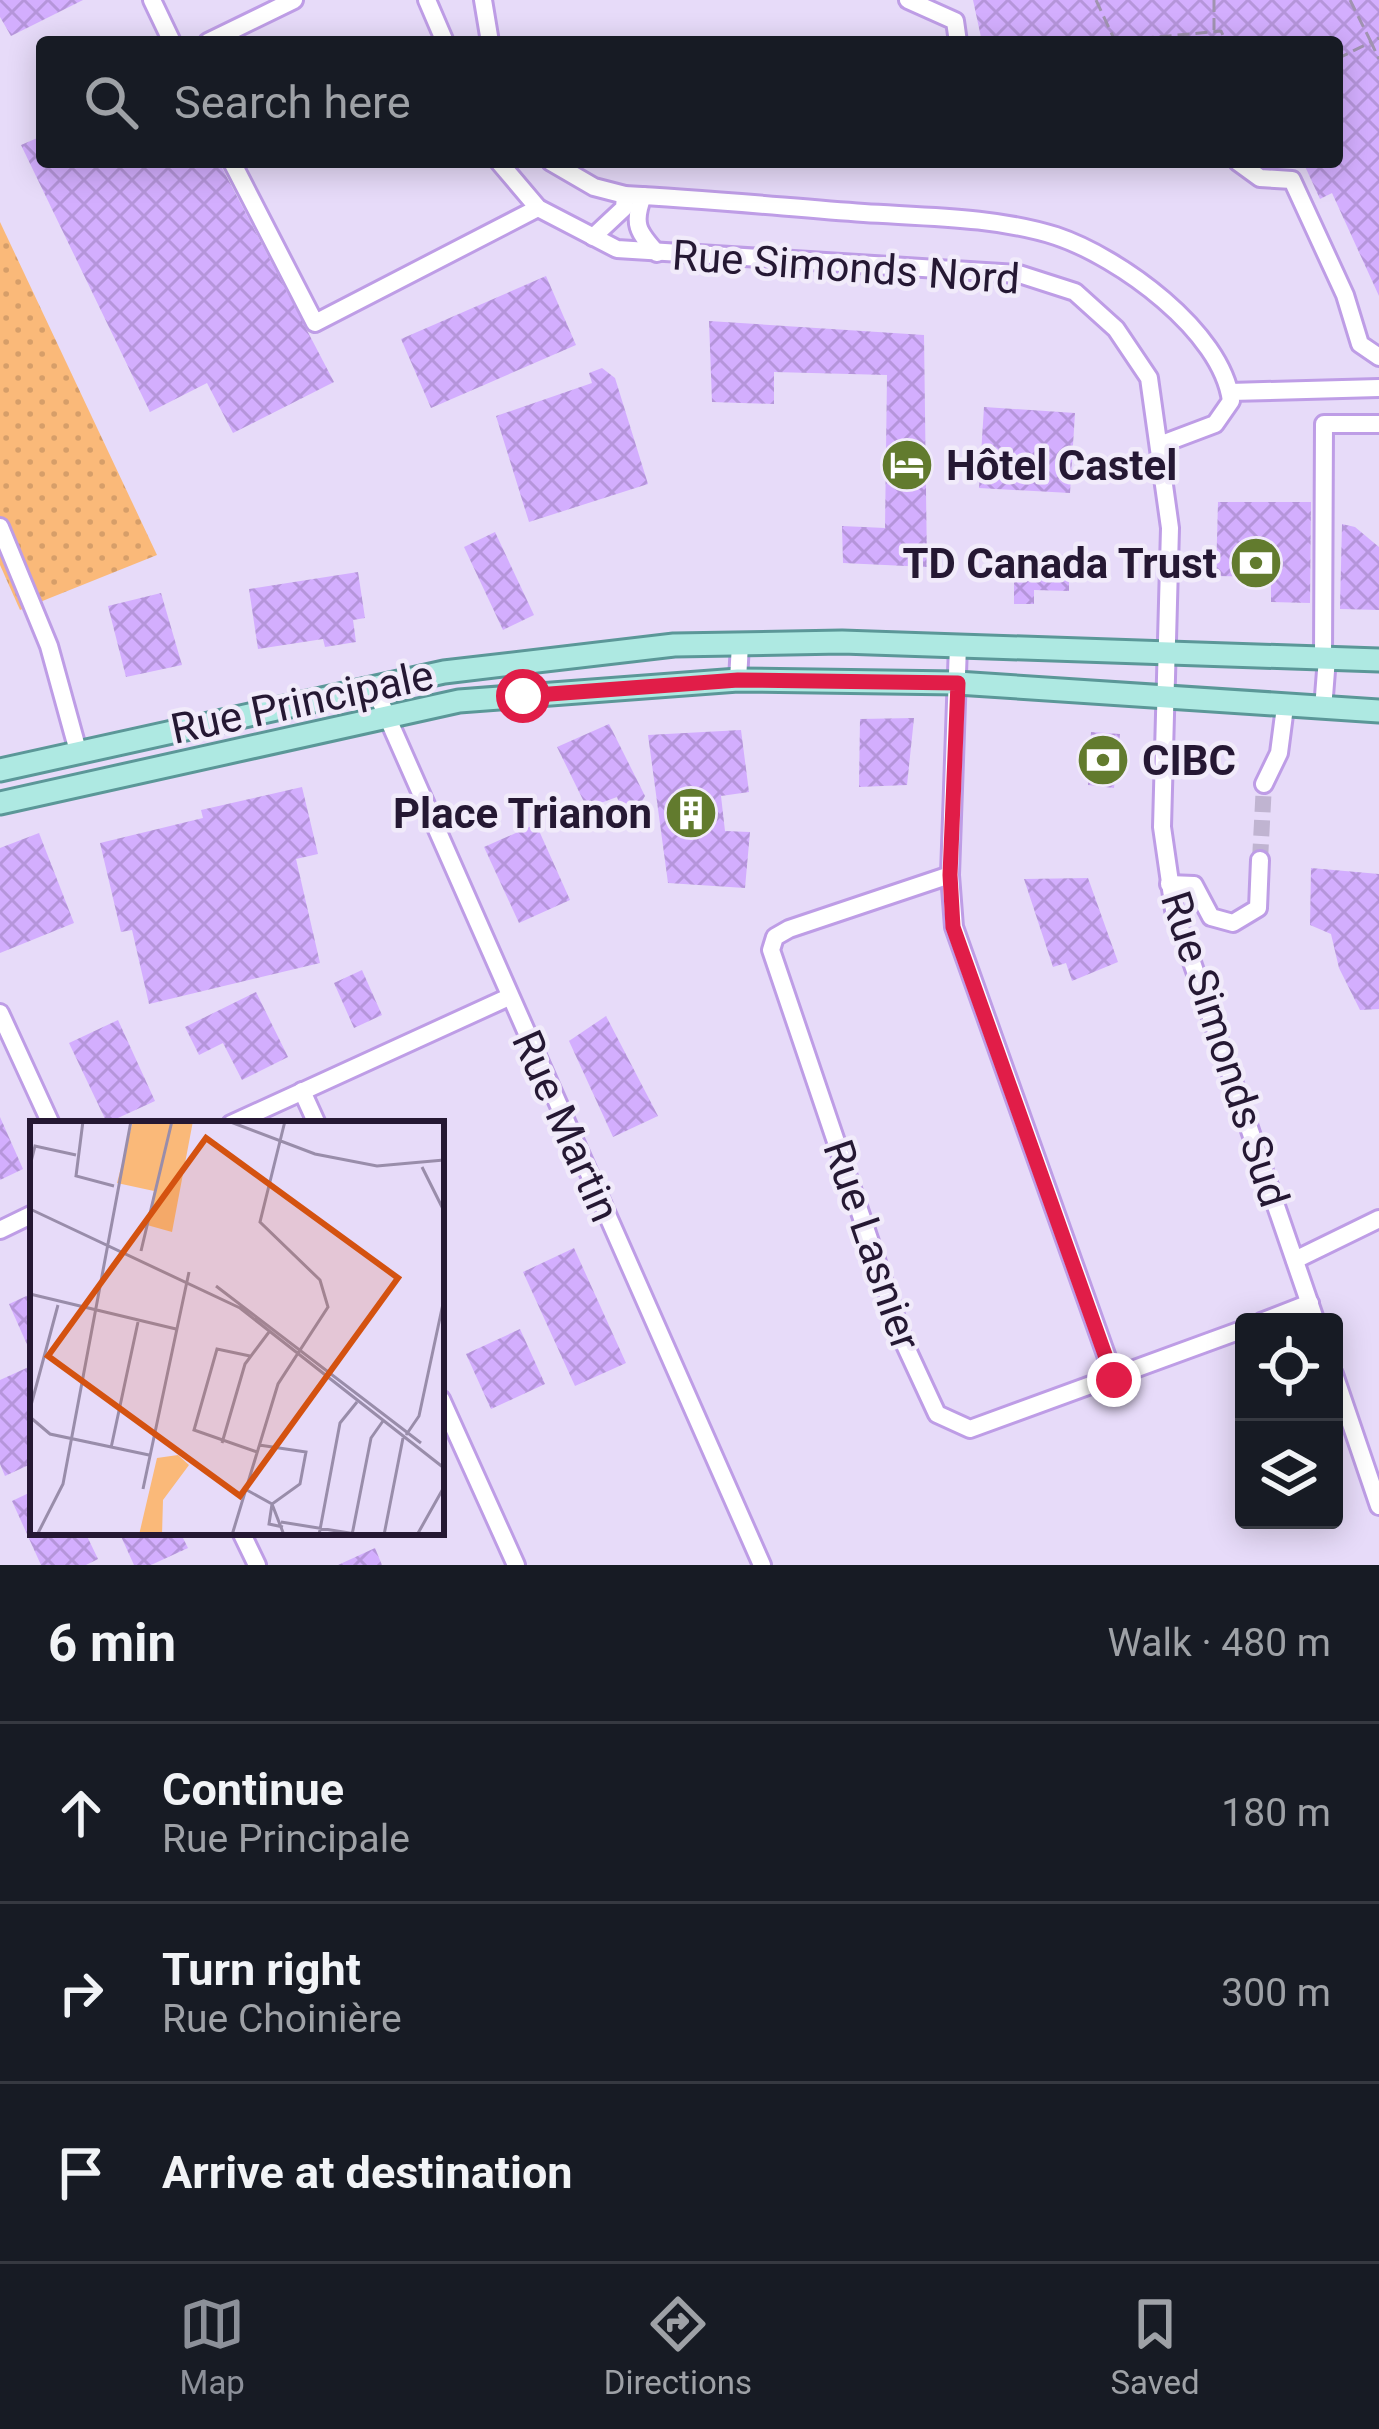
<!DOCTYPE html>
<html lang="en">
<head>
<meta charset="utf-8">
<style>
	:root { --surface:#171b24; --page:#242831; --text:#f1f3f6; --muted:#9ea1a6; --line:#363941; --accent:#8c9099 }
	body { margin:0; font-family:Roboto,sans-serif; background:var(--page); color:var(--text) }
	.controls { position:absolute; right:36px; bottom:36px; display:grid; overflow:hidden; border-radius:12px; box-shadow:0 6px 30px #0003 }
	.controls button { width:108px; height:108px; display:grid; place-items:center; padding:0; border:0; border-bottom:3px solid var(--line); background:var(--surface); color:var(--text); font:60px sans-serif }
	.stop { position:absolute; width:36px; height:36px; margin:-27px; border:9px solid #e11d48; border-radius:50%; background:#fff }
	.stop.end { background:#e11d48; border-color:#fff; box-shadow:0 3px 12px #0008 }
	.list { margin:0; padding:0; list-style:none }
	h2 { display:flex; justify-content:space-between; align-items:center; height:156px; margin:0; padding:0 48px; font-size:51px }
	h2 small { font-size:39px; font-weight:400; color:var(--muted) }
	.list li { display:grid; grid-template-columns:78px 1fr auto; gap:36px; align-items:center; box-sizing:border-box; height:180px; padding:0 48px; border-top:3px solid var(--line) }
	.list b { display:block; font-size:45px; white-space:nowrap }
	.list p { margin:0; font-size:39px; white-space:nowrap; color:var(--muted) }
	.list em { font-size:39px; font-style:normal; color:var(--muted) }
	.icon { flex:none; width:66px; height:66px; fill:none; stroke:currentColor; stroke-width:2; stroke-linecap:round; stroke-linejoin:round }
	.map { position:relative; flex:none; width:1379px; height:1565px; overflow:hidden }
	.search { position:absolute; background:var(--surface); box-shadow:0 6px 30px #0003; left:36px; right:36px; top:36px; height:132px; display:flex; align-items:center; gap:30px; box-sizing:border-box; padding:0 42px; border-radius:12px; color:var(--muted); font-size:45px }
	.sheet { height:696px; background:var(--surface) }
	nav { display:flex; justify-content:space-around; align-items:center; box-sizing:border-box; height:168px; border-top:3px solid var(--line); background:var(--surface); font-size:33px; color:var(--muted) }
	nav a { display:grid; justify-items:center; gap:6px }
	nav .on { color:var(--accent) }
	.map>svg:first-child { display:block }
</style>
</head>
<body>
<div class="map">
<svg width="1379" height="1565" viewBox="0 0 1379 1565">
	<defs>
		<pattern id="grass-dots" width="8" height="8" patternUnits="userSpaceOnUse" patternTransform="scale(3)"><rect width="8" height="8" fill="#fab979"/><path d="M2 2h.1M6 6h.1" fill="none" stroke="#d69e69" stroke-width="1.8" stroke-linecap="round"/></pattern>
		<pattern id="building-cross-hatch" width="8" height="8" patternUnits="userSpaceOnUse" patternTransform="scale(3)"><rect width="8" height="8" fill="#d3aefe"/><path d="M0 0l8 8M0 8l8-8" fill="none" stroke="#b595da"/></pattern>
	</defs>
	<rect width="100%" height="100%" fill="#e7dbf9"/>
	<path fill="url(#grass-dots)" d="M0 222 157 555 20 610 0 565Z"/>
	<g fill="url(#building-cross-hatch)">
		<path d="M0 0H83L11 36 0 17Z"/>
		<path d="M973 0H1379V296L1332 193 1320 199 1303 162H1337V42H982Z"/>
		<path d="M42 136V162H219L334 382 233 433 207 383 150 412 21 145Z"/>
		<path d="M546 276 576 345 431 408 401 339Z"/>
		<path d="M709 321 924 335 927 567 843 563 842 526 885 528 887 375 774 372V404L712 402Z"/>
		<path d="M602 368 615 378 648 484 529 522 496 416 592 383 589 373Z"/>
		<path d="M984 407 1075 413 1070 493 979 488Z"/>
		<path d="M1218 502H1311L1310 603 1271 602V577L1216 576Z"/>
		<path d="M1342 524 1355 527 1379 547V610L1340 609Z"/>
		<path d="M495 532 534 615 503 630 464 547Z"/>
		<path d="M1014 554 1069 555V591L1034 590V604H1014Z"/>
		<path d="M358 572 365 618 353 620 356 642 325 647 323 639 258 649 249 589Z"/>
		<path d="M161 593 182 665 126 677 108 606Z"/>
		<path d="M914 718 907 785 859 787 860 719Z"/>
		<path d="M609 724 645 796 628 827 617 797 587 808 557 747Z"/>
		<path d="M741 730 749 792 721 796 725 831 750 832 745 888 668 883 648 735Z"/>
		<path d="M1091 732 1120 734 1114 788 1088 785Z"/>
		<path d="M302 787 318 854 296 859 320 963 149 1004 132 930 121 932 100 843 203 818 201 810Z"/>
		<path d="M536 824 570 900 519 923 484 847Z"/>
		<path d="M39 833 74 923 0 953V848Z"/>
		<path d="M1311 868 1379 874V1009L1360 1010 1339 968 1331 934 1310 925Z"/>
		<path d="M1088 878 1118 962 1072 981 1066 963 1053 967 1024 879Z"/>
		<path d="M362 970 382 1015 354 1028 334 983Z"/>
		<path d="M256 992 288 1057 242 1080 223 1043 199 1055 185 1027Z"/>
		<path d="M606 1016 658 1116 613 1137 569 1041Z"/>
		<path d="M118 1020 155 1101 107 1123 69 1043Z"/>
		<path d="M0 1117 23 1169 0 1180Z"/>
		<path d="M574 1248 626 1363 575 1386 523 1272Z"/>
		<path d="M33 1293V1358L9 1304Z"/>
		<path d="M520 1329 545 1384 491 1409 466 1354Z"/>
		<path d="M33 1365V1463L5 1476 0 1464V1380Z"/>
		<path d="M33 1491V1532H85L98 1559 86 1565H41L12 1501Z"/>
		<path d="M119 1532H180L188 1548 151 1565H134Z"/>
		<path d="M375 1548 382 1565H338Z"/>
	</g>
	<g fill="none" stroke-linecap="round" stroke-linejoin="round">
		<path stroke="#c0b4d1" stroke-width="16" stroke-dasharray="16 8" stroke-linecap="butt" d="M1260 860 1264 784"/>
		<g stroke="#be9de6" stroke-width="22">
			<g id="minor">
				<path d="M152 0 172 42"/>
				<path d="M427 0 445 42"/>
				<path d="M483 0 490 42"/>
				<path d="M908 0 955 21 958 42"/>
				<path d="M208 42 294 0"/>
				<path d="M232 162 315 323 538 208"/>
				<path d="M499 162 538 208 617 249 1019 274 1075 292 1116 329 1149 378 1170 528 1162 827 1174 910 1316 1322"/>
				<path d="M551 162 594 187 625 195C705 199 784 207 864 213 927 217 996 217 1056 236 1119 257 1222 331 1231 401L1215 424 1162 444"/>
				<path d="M1238 162 1260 178 1292 180 1345 295 1360 344 1379 357"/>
				<path d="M643 196C632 224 638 232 657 253"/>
				<path d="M593 237 624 208 625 195"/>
				<path d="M1230 392 1379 388"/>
				<path d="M0 527 49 646 78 751"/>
				<path d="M958 645 950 875 954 927 1115 1380"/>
				<path d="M1323 657 1324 424H1379"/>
				<path d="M738 680 740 644"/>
				<path d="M374 687 762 1565"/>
				<path d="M1323 709 1327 658"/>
				<path d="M1264 784 1279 753 1285 707"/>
				<path d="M950 875 789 929 775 937 771 950 905 1345 937 1414 970 1429 1244 1329"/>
				<path d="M1169 884 1194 885 1211 917 1233 923 1258 908 1260 860"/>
				<path d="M0 1013 51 1124"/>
				<path d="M302 1091 317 1124"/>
				<path d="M231 1124 509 997"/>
				<path d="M0 1230 33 1214"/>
				<path d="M1295 1260 1379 1219"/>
				<path d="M1261 1322 1310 1303"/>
				<path d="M1334 1374 1379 1506"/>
				<path d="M441 1399 516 1565"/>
				<path d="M241 1532 257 1565"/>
			</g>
		</g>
		<g stroke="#5b9798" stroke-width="27">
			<g id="major">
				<path d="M0 770 444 672 674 645 842 642 1379 660"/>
				<path d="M0 803 459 701 738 680 957 683 1379 711"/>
			</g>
		</g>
		<g stroke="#a093b0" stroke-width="3" stroke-dasharray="12 6" stroke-linecap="butt">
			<path d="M1096 0 1115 41 1221 31 1226 42"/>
			<path d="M1350 0 1371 42 1379 38"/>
			<path d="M1214 30V0"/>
			<path d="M1337 59 1371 42 1379 59"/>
		</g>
		<use href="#minor" stroke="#fff" stroke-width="16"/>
		<use href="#major" stroke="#aee9e2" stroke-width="21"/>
	</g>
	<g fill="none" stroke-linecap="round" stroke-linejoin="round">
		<path stroke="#e11d48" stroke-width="15" d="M523 696 738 680 958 683 950 875 953 927 1114 1380"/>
	</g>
	<defs>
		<g id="hotel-disc" transform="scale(2.7)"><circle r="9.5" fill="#627b2e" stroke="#f1ebfa"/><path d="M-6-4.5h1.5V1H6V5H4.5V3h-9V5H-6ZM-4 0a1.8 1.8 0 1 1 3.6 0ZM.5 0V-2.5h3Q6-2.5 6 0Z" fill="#fff"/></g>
		<g id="bank-disc" transform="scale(2.7)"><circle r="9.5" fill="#627b2e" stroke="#f1ebfa"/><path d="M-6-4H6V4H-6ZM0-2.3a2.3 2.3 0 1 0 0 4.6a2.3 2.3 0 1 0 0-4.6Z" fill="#fff"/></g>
		<g id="building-disc" transform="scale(2.7)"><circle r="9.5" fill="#627b2e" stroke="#f1ebfa"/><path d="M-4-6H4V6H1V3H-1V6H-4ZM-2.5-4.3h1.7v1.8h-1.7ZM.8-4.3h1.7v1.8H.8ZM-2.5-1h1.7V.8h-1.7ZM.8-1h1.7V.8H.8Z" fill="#fff"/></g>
	</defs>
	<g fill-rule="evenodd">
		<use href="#hotel-disc" x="907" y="465"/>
		<use href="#bank-disc" x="1256" y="563"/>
		<use href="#bank-disc" x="1103" y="760"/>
		<use href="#building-disc" x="691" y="813"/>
	</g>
	<g text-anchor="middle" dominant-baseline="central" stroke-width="9" stroke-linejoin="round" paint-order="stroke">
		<g font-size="42" fill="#251833" stroke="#f1ebfa">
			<text transform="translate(846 267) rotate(4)">Rue Simonds Nord</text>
			<text transform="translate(302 702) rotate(-12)">Rue Principale</text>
			<text transform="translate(1225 1049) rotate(72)">Rue Simonds Sud</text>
			<text transform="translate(566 1126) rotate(66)">Rue Martin</text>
			<text transform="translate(872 1245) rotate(71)">Rue Lasnier</text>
		</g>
		<g font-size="42" font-weight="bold" fill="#251833" stroke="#f1ebfa" text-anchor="start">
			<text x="946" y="465">Hôtel Castel</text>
			<text x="1217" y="563" text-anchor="end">TD Canada Trust</text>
			<text x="1142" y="760">CIBC</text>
			<text x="652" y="813" text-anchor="end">Place Trianon</text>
		</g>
	</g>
	<g transform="translate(30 1121)">
		<rect width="414" height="414" fill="#e7dbf9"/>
		<path d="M103 0H163L142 111 117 104 124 70 87 62Z" fill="#fab979"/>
		<path d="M148 334 159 344 133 379 132 414H109L127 337Z" fill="#fab979"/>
		<path fill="none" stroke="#998daa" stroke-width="3" d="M53 0 46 55 84 65M198 0 285 33 347 45 414 39M0 45 5 25 46 34M392 46 414 90M0 88 210 187 414 347M111 130 142 0M186 165 391 322M0 173 146 208M220 235 187 228 164 309 227 331M0 288 28 184M0 296 20 313 119 334M376 314 389 295 414 178M192 322 215 243 239 211M229 324 276 331 270 363 242 383 239 403 253 406M81 327 108 201M113 368 159 151M215 368 242 383 254 414M251 401 332 414M7 414 33 363 101 0M202 414 248 263 298 186 290 159 230 101 255 0M289 414 310 302 327 281M322 414 341 317 353 300M354 414 373 317M387 414 414 366"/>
		<path fill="#d45210" fill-opacity="0.15" stroke="#d45210" stroke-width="6" d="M176 17 368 157 210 375 18 235Z"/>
		<rect width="414" height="414" fill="none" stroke="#251833" stroke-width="6"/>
	</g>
</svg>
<div class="controls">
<button><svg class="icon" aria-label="locate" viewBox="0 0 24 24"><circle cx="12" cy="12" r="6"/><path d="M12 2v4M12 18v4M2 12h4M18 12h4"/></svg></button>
<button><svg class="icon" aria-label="layers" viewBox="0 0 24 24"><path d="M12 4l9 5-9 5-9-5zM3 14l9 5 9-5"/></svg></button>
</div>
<div class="stop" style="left:523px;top:696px"></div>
<div class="stop end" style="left:1114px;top:1380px"></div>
<div class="search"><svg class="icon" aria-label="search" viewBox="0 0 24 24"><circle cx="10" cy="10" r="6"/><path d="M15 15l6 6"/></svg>Search here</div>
</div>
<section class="sheet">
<h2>6 min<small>Walk · 480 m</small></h2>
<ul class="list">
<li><svg class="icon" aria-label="ahead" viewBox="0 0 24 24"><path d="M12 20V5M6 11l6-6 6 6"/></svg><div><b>Continue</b><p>Rue Principale</p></div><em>180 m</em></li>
<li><svg class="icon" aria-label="right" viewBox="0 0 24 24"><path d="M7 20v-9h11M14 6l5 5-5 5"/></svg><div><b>Turn right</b><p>Rue Choinière</p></div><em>300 m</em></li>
<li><svg class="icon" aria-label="arrive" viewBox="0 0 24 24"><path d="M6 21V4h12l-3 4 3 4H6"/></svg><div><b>Arrive at destination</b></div></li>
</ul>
</section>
<nav>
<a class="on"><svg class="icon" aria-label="map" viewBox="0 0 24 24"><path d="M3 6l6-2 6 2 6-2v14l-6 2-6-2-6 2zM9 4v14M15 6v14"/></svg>Map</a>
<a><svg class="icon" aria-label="directions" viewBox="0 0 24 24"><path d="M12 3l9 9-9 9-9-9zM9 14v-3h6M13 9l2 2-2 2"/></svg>Directions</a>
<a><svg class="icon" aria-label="saved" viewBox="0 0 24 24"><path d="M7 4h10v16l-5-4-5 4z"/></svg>Saved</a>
</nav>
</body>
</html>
